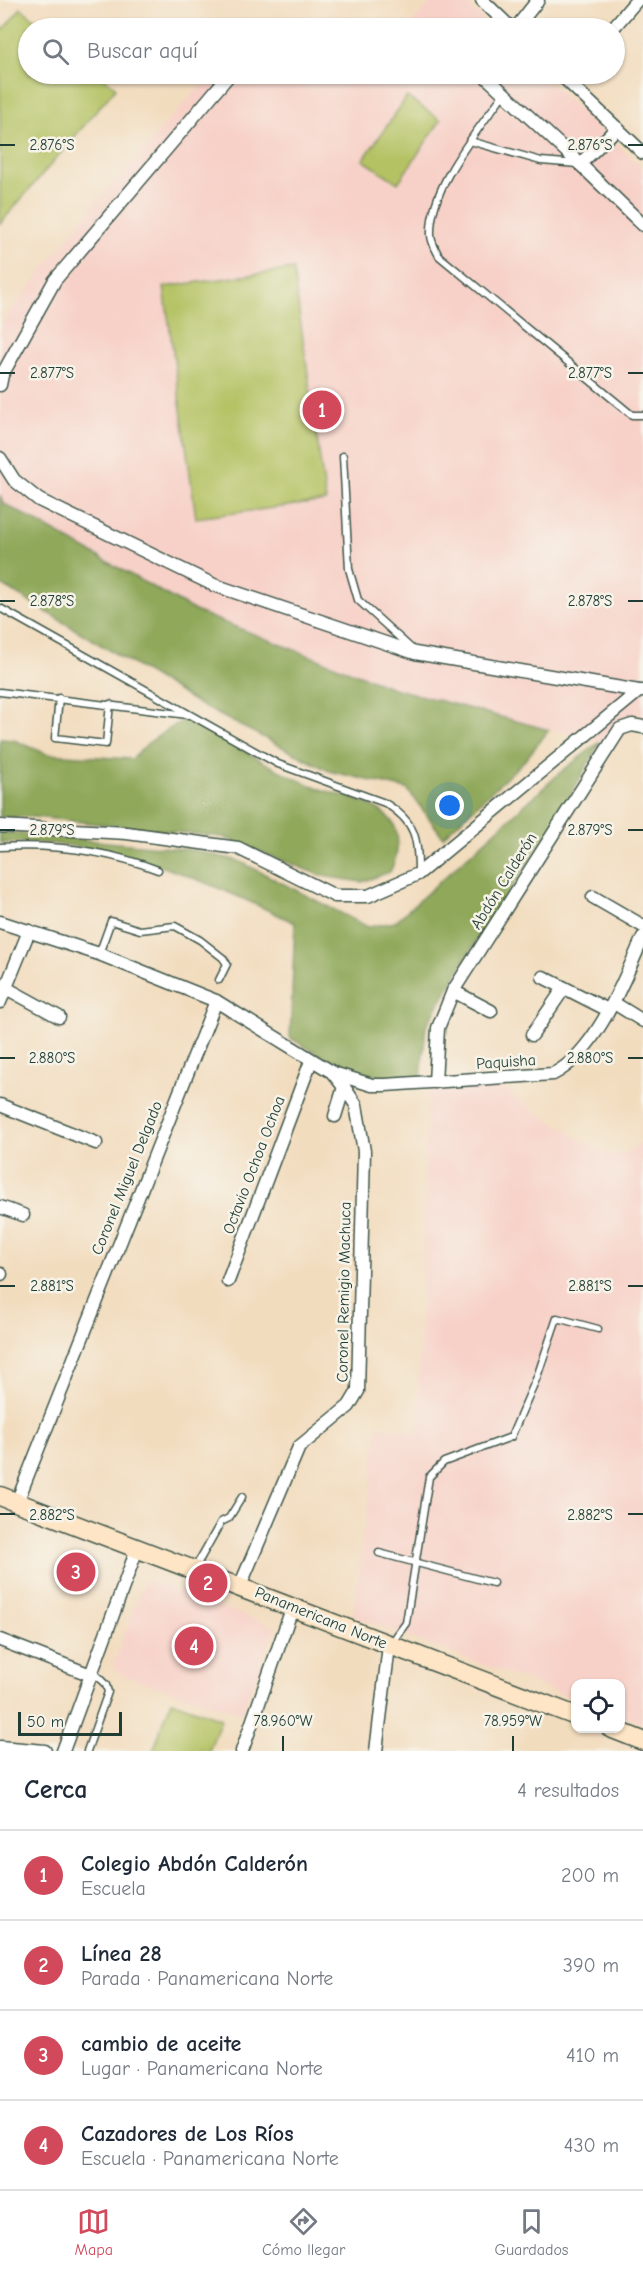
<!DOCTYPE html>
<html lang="es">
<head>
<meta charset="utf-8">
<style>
	:root { --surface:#fff; --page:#f6f6f7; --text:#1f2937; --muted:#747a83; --line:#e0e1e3; --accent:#d1495b }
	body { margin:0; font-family:"Comic Neue",sans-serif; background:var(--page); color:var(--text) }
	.controls { position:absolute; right:18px; bottom:18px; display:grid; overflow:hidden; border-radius:12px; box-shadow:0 2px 4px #0004 }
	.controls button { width:54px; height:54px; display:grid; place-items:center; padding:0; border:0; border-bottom:2px solid var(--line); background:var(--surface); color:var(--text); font:30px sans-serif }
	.scale { position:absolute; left:18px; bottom:15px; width:104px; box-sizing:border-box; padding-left:6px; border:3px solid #1f3d34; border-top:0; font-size:16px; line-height:21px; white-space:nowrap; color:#1f3d34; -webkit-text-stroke:4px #f7f3e8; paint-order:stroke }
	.you { position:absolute; left:450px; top:806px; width:21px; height:21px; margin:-15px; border:4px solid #fff; border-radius:50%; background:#1a73e8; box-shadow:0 0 0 9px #1a73e833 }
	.badge { display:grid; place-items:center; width:39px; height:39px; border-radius:50%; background:var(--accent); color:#fff; font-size:20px; font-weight:700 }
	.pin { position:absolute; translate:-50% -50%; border:3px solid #fff; box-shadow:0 2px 6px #0006 }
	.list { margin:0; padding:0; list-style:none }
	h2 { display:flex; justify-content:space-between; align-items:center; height:78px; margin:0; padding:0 24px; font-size:26px }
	h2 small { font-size:20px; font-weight:400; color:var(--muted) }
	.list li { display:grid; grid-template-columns:39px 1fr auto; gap:18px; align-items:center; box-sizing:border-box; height:90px; padding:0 24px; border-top:2px solid var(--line) }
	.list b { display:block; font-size:22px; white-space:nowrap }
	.list p { margin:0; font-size:20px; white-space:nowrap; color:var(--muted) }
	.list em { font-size:20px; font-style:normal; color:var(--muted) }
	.icon { flex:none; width:33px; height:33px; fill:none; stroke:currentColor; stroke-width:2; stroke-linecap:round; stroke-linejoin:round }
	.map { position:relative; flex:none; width:643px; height:1751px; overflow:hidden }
	.search { position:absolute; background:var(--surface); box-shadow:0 2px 4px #0004; left:18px; right:18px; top:18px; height:66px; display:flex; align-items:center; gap:15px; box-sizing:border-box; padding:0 21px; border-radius:33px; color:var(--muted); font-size:22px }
	.sheet { height:438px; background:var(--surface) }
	nav { display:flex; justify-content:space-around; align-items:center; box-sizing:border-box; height:84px; border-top:2px solid var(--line); background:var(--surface); font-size:16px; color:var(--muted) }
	nav a { display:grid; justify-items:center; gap:3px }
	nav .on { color:var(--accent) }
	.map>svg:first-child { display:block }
</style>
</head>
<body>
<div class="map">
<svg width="643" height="1751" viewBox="0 0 643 1751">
	<rect width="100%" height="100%" fill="#f7f3e8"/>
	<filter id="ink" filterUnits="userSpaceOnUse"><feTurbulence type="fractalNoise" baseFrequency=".0167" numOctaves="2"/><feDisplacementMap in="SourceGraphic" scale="12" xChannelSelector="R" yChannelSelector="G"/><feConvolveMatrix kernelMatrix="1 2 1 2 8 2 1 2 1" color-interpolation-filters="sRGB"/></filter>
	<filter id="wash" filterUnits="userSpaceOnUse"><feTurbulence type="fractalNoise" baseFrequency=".008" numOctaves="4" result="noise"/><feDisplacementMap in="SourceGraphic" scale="24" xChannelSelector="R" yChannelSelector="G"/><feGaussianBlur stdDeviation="1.35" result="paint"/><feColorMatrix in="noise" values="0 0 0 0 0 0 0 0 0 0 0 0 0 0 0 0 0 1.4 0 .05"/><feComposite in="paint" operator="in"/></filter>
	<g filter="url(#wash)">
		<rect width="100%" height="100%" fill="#f2dcbe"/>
		<g fill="#f7d1c8">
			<path d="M433 0H463L492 28H407Z"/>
			<path d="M211 74H540L643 168V715L633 713 600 742 393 688 197 612 3 503 0 495V325L95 203Z"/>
			<path d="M502 1088 560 1128 563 1126 575 1137 609 1155 627 1153 643 1142V1724L621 1716 620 1684H576L575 1699 353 1616 378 1426 417 1433 427 1089Z"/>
			<path d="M145 1579 275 1627 242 1713 121 1675 113 1666Z"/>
		</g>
		<g fill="#b4c264" stroke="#6a804c" stroke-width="1.5">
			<path d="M21 8 45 28H28V74H99L116 88 0 224V33Z"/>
			<path d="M407 97 441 120 398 183 363 160Z"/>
			<path d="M293 269 326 501 196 518 164 287Z"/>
			<path d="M171 1701 221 1719 209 1751H153Z"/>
		</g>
		<g fill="#8fa85a" stroke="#577247" stroke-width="1.5">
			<path d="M0 495 3 503 197 612 393 688 549 730 525 760 443 837 407 789 329 771 202 706 0 584Z"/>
			<path d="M184 719 192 720C231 743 270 768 312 786 336 796 368 798 388 817 403 831 398 856 390 872L362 882 322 876 223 837 34 817H0V739L14 740 47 754 132 759 148 743Z"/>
			<path d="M600 742 546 839 482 931 426 1026 421 1079C362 1081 340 1066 290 1038L295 923C200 877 107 837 0 843V832L193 850 239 861 368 927 395 922 562 771Z"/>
		</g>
	</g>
	<g filter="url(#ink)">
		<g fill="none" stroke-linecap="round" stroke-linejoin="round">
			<g stroke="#3f5549" stroke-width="9">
				<g id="service">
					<path d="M505 92C478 131 429 186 431 235 431 242 436 250 439 256L632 415H643"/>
					<path d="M470 141 541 161 578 164"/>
					<path d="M343 456 349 569 358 600 413 650"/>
					<path d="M0 608 278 764 385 803C416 822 418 838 418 873"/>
					<path d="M0 692 188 715"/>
					<path d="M59 698 55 738 106 744 110 704"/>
					<path d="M0 847C54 844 108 851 158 870"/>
					<path d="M99 954 111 921 140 930 175 926 200 940 223 958 227 964 219 980"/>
					<path d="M379 1553 493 1583"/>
					<path d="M195 1568 221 1522 229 1518 242 1497"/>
					<path d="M392 1642 406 1623 429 1477 444 1462 511 1437 537 1377 557 1318 598 1329"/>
					<path d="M87 1751 108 1692 106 1685 93 1672"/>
				</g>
			</g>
			<g stroke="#3f5549" stroke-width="15">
				<g id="minor">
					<path d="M482 0 511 28"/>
					<path d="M516 28 538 0"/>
					<path d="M613 28 637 0"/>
					<path d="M483 74 580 164"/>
					<path d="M560 74 643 153"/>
					<path d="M617 128 580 164 643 225"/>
					<path d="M0 385 2 375 55 280 230 74"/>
					<path d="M0 458 14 480 39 500 214 585 415 653 639 691"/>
					<path d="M0 826 127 833 238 848 335 896H368L418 874 639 691H643"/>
					<path d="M593 897 643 926"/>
					<path d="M0 922 99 954 216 1001 332 1072 344 1087 356 1105 364 1151 358 1391 349 1406 299 1447 240 1586"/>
					<path d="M543 977 608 1010"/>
					<path d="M6 988 59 1017"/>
					<path d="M453 991 491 1011"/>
					<path d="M0 1002 29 931"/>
					<path d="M614 1003 643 1021"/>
					<path d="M532 1035 564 988"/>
					<path d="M333 1073 372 1085H385L553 1074C596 1053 624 980 643 937"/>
					<path d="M435 1082 438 1028 453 991 620 729 632 725 643 727"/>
					<path d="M0 1105 96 1143"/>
					<path d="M335 1116 344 1087"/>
					<path d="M0 1207 23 1215"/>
					<path d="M0 1274H1"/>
					<path d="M228 1281 311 1061"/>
					<path d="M17 1502 216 1001"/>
					<path d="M0 1640 91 1675"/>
					<path d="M0 1747 45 1751"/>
					<path d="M63 1751 137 1549"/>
					<path d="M242 1751 293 1606"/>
					<path d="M376 1751 389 1646"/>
				</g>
			</g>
			<g stroke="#3f5549" stroke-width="21">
				<g id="secondary">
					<path d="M0 1496 576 1716"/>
					<path d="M610 1728 643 1741"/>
				</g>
			</g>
			<use href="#service" stroke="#fff" stroke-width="6"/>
			<use href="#minor" stroke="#fff" stroke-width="12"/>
			<use href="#secondary" stroke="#fde5c5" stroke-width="18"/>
		</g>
	</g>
	<path fill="none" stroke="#1f3d34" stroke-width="2" d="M0 145H15M628 145H643M0 373H15M628 373H643M0 601H15M628 601H643M0 830H15M628 830H643M0 1058H15M628 1058H643M0 1286H15M628 1286H643M0 1514H15M628 1514H643M283 1736V1751M513 1736V1751"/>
	<g text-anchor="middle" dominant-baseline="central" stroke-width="5" stroke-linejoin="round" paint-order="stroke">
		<g font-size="16" fill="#1f3d34" stroke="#f7f3e8">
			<text transform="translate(504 881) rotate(-58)">Abdón Calderón</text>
			<text transform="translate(506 1062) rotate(-4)">Paquisha</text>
			<text transform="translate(254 1165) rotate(-69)">Octavio Ochoa Ochoa</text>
			<text transform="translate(127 1178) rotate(-68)">Coronel Miguel Delgado</text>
			<text transform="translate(344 1292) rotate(-89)">Coronel Remigio Machuca</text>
			<text transform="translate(321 1618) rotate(22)">Panamericana Norte</text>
		</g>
	</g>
	<g font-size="15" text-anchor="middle" fill="#1f3d34" stroke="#f7f3e8" stroke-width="5" stroke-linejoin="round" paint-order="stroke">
		<text x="52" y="150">2.876°S</text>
		<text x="590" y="150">2.876°S</text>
		<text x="52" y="378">2.877°S</text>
		<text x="590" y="378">2.877°S</text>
		<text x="52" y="606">2.878°S</text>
		<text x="590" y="606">2.878°S</text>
		<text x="52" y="835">2.879°S</text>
		<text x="590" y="835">2.879°S</text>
		<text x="52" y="1063">2.880°S</text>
		<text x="590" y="1063">2.880°S</text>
		<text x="52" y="1291">2.881°S</text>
		<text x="590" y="1291">2.881°S</text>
		<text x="52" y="1520">2.882°S</text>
		<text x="590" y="1520">2.882°S</text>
		<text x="283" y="1726">78.960°W</text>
		<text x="513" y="1726">78.959°W</text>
	</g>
</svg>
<div class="controls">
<button><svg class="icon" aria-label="locate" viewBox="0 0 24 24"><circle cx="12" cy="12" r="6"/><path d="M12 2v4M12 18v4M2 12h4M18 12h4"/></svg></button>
</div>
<div class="scale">50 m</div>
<div class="you"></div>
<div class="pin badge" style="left:322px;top:410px">1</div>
<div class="pin badge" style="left:208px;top:1583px">2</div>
<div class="pin badge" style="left:76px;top:1572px">3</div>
<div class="pin badge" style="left:194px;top:1646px">4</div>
<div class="search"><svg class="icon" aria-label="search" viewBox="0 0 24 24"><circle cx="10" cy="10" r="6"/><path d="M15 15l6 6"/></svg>Buscar aquí</div>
</div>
<section class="sheet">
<h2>Cerca<small>4 resultados</small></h2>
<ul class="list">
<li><span class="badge">1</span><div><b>Colegio Abdón Calderón</b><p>Escuela</p></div><em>200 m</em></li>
<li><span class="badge">2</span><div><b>Línea 28</b><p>Parada · Panamericana Norte</p></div><em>390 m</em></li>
<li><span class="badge">3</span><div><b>cambio de aceite</b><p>Lugar · Panamericana Norte</p></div><em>410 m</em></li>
<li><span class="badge">4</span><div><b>Cazadores de Los Ríos</b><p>Escuela · Panamericana Norte</p></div><em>430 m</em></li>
</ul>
</section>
<nav>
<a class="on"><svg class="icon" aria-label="map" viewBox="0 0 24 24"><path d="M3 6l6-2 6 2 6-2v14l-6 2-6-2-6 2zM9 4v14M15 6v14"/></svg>Mapa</a>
<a><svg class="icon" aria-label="directions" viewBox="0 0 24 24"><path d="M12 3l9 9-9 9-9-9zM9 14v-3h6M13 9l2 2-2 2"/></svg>Cómo llegar</a>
<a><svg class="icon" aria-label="saved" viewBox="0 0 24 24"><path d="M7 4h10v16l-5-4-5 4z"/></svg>Guardados</a>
</nav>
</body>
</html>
